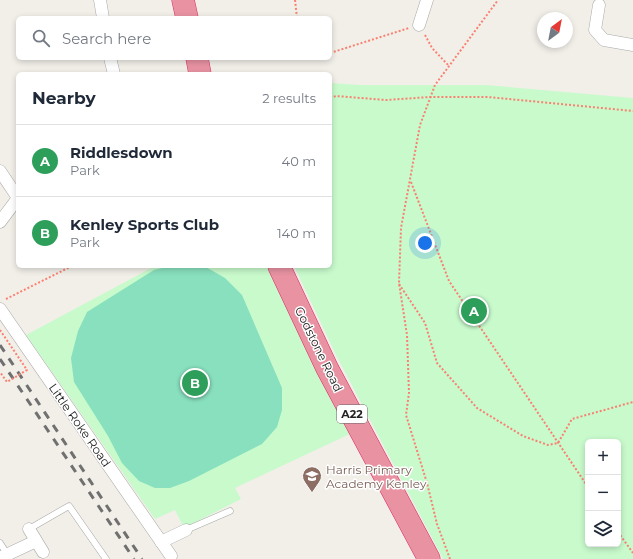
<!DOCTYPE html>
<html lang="en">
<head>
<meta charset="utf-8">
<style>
	:root { --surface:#fff; --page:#f6f6f7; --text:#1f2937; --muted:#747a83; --line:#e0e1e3; --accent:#2563eb }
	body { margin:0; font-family:Montserrat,sans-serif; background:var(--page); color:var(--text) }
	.controls { position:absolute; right:12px; bottom:12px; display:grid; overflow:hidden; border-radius:6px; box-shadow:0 2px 6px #0003 }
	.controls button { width:36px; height:36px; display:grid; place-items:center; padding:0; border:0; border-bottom:1px solid var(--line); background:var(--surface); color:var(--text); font:20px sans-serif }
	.compass { position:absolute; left:537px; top:12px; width:36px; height:36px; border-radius:50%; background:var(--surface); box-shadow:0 2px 6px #0003; rotate:32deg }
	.you { position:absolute; left:425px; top:243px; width:14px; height:14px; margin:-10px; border:3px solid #fff; border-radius:50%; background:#1a73e8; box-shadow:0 0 0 6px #1a73e833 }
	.badge { display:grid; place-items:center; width:26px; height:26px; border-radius:50%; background:var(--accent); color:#fff; font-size:13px; font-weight:700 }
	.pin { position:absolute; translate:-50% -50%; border:2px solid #fff; box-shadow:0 1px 4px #0006 }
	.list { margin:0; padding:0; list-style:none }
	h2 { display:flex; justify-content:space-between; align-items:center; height:52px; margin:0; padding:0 16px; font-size:17px }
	h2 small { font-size:13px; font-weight:400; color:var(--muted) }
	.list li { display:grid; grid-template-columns:26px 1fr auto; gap:12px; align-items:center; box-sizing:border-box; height:72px; padding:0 16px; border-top:1px solid var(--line) }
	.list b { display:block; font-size:15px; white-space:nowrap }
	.list p { margin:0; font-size:13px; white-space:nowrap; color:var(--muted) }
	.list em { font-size:13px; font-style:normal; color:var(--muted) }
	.icon { flex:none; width:22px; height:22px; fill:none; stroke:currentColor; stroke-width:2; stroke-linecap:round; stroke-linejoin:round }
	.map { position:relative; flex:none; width:633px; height:559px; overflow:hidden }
	.search { position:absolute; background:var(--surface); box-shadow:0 2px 6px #0003; left:16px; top:16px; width:316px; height:44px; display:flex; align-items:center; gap:10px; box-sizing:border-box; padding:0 14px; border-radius:6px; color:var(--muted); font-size:15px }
	.panel { position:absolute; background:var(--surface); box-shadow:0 2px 6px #0003; left:16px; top:72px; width:316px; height:196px; border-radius:6px }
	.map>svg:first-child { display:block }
</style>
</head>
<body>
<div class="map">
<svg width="633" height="559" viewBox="0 0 633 559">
	<rect width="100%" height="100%" fill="#f2efe9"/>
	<g fill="#c8facc" fill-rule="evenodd">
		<path d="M330 83 360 85H486L633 98V559H443L336 355 294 266H330ZM588 442H618V544H588Z"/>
		<path d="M155 266H270L354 432 235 488 241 499 184 528 175 510 155 519 26 335Z"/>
	</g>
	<path fill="#88e0be" d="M170 266H204L225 278 242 295 282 388V410L277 427 262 444 189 481 170 488H155L139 481 122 463 108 436 74 382 71 358 78 331 87 312 154 270Z"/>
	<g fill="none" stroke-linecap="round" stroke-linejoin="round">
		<g stroke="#a9a9a9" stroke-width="7">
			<g id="lane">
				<path d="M29 529 69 506 106 559"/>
				<path d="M186 530 230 511"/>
				<path d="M0 543 7 554"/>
			</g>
		</g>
		<g stroke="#a9a9a9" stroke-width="13">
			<g id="street">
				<path d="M100 0 103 18"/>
				<path d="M599 5 595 30 604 40 633 45"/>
				<path d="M419 25 427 0"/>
				<path d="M110 58 114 74"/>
				<path d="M0 171 18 198"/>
				<path d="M0 222 18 198"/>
				<path d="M0 309 171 556"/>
				<path d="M29 529 43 552"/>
				<path d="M161 542 186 530"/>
				<path d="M0 558 36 541"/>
			</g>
		</g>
		<g stroke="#dc2a67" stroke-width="23">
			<g id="highway">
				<path d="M183 0 187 18"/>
				<path d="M197 58 200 74"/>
				<path d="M279 266 327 368 429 559"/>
			</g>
		</g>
		<g stroke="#fa8072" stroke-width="2" stroke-dasharray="2 2" stroke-linecap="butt">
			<path d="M295 0 297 18"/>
			<path d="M425 35 432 48 449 66"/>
			<path d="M330 53 409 28"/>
			<path d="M330 98 336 96 386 100 430 97H488L633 111"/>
			<path d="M411 182 449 281 588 487"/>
			<path d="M399 284 425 323 437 363 477 408 523 436 548 445 558 443 572 419 633 402"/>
			<path d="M6 299 72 266"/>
			<path d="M618 532 633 553"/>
			<path d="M450 559 437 524 427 483 406 415 409 393 407 335 399 283 401 228 420 125 435 85 498 0"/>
		</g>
		<use href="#lane" stroke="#fff" stroke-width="6"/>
		<use href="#street" stroke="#fff" stroke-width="12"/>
		<use href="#highway" stroke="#e892a2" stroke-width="22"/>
		<g stroke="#707070" stroke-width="3" stroke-dasharray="8 8" stroke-linecap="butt">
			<path d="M0 345 142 559"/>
			<path d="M0 359 134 559"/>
		</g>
		<path stroke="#fa8072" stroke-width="2" stroke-dasharray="2 2" stroke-linecap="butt" d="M0 330 27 370 7 382 0 372"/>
	</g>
	<defs>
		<g id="school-pin" transform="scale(1)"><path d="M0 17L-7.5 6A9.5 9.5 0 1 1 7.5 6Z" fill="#8d6e63" stroke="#fff"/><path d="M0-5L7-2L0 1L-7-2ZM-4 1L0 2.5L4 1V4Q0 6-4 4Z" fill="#fff"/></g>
	</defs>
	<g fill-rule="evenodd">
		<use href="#school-pin" x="312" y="476"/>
	</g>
	<g text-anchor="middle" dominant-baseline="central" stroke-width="3" stroke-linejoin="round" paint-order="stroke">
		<rect fill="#fff" stroke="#646464" stroke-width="1" x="337" y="405" width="30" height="18" rx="3"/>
		<g font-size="11" font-weight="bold" fill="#222">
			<text x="352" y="414">A22</text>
		</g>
		<g font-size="12" fill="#222" stroke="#fff">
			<text transform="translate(319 349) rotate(64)">Godstone Road</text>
			<text transform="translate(80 425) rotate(55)">Little Roke Road</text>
		</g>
		<g font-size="12" fill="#785e54" stroke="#fff" text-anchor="start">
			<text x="326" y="469">Harris Primary<tspan x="326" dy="14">Academy Kenley</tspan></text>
		</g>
	</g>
</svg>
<div class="controls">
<button>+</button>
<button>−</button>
<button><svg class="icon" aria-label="layers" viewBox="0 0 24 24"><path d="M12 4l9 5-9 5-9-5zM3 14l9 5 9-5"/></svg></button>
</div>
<svg class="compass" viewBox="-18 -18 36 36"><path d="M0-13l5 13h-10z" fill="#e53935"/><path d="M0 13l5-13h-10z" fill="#747a83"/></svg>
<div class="you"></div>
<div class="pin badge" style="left:474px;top:311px;background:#2e9e5b">A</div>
<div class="pin badge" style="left:195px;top:383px;background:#2e9e5b">B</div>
<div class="search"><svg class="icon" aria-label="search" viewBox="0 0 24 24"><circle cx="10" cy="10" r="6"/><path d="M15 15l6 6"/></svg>Search here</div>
<section class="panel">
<h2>Nearby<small>2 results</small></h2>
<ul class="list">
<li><span class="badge" style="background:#2e9e5b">A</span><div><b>Riddlesdown</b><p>Park</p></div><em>40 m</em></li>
<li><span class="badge" style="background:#2e9e5b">B</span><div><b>Kenley Sports Club</b><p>Park</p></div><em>140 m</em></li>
</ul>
</section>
</div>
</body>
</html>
